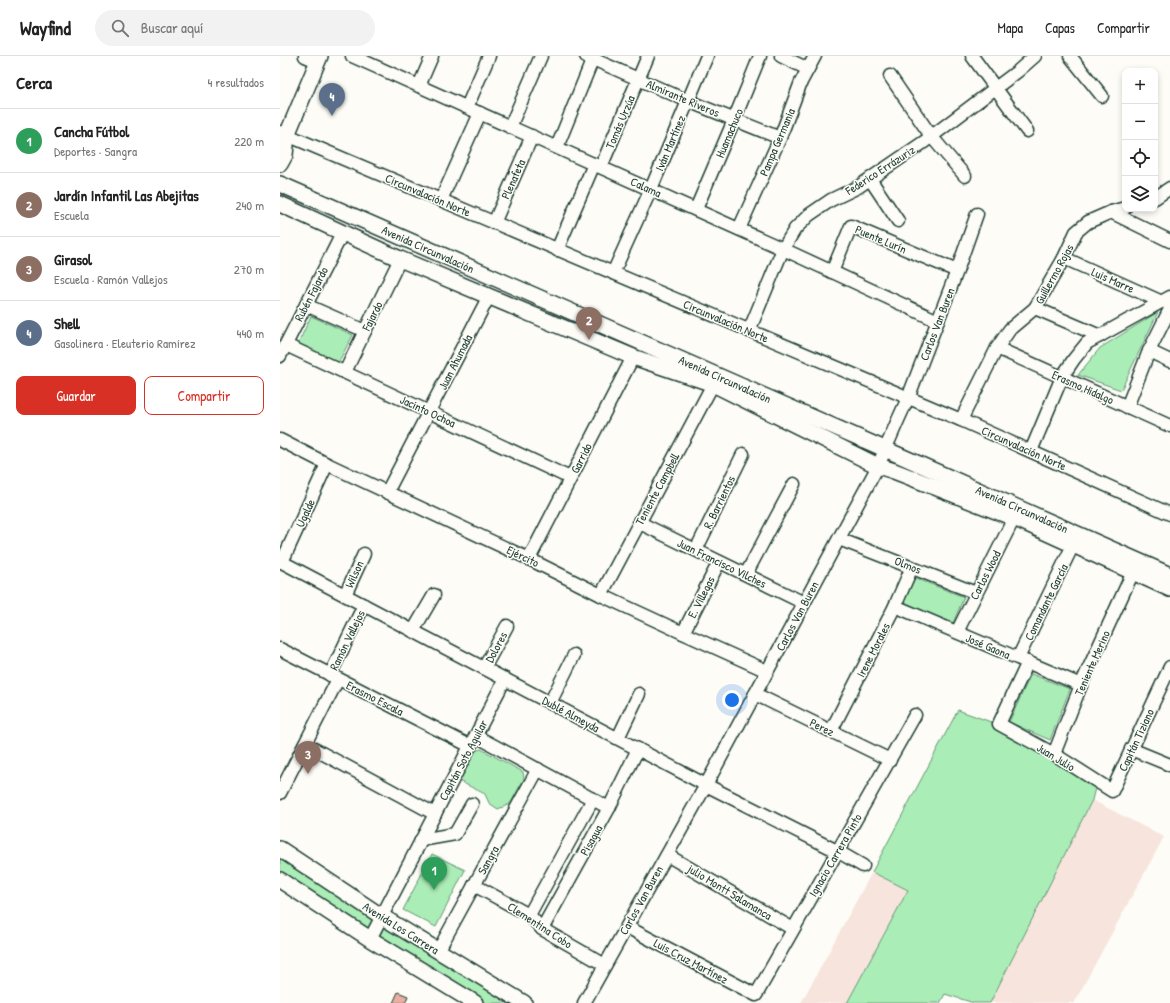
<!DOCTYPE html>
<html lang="es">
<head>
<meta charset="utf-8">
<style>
	:root { --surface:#fff; --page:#f2f2f2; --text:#222; --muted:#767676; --line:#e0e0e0; --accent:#d93025 }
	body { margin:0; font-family:"Patrick Hand",sans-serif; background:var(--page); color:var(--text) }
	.controls { position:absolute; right:12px; top:12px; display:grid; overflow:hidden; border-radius:8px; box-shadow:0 2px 6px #0003 }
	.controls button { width:36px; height:36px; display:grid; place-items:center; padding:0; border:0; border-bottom:1px solid var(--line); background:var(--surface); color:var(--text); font:20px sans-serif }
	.you { position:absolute; left:452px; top:644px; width:14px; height:14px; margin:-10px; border:3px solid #fff; border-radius:50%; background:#1a73e8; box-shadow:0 0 0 6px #1a73e833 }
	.badge { display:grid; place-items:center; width:26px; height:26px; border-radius:50%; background:var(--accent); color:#fff; font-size:13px; font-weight:700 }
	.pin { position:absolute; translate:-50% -33px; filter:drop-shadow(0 1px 2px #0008) }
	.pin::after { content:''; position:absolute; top:21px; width:14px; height:12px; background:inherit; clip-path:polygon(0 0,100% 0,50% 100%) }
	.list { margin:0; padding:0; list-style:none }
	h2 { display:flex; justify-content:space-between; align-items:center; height:52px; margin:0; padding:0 16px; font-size:17px }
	h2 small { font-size:13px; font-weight:400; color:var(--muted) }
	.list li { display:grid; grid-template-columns:26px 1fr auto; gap:12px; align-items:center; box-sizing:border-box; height:64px; padding:0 16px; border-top:1px solid var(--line) }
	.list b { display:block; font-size:15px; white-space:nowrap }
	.list p { margin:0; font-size:13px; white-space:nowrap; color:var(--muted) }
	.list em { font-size:13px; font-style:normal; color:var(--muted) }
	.actions { display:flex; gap:8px; padding:12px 16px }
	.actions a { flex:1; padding:9px 0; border:1px solid var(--accent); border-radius:8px; text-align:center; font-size:14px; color:var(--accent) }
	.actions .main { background:var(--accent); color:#fff }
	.icon { flex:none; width:22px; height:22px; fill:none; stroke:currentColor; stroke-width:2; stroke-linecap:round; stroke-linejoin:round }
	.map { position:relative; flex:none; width:890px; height:947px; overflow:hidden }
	header { display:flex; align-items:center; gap:24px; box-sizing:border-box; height:56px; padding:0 20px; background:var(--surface); border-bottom:1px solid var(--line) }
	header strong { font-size:19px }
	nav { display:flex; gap:22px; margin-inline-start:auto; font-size:14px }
	.search { width:280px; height:36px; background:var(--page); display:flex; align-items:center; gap:10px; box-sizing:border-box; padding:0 14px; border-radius:22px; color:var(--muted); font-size:15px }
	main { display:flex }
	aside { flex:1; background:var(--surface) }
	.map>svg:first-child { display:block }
</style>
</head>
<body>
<header>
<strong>Wayfind</strong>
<div class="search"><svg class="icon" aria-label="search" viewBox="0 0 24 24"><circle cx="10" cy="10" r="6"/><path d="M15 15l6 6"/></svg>Buscar aquí</div>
<nav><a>Mapa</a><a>Capas</a><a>Compartir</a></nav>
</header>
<main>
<aside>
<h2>Cerca<small>4 resultados</small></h2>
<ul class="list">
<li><span class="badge" style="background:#2e9e5b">1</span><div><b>Cancha Fútbol</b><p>Deportes · Sangra</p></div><em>220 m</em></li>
<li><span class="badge" style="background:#8d6e63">2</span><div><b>Jardín Infantil Las Abejitas</b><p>Escuela</p></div><em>240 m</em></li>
<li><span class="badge" style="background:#8d6e63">3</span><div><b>Girasol</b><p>Escuela · Ramón Vallejos</p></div><em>270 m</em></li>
<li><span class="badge" style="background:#5c6f8a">4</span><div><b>Shell</b><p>Gasolinera · Eleuterio Ramírez</p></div><em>440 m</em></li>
</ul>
<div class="actions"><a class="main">Guardar</a><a>Compartir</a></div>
</aside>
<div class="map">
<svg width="890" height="947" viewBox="0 0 890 947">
	<rect width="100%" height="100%" fill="#fdfcf7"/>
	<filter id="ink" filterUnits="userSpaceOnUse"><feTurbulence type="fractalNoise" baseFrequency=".025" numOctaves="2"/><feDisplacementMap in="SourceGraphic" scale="8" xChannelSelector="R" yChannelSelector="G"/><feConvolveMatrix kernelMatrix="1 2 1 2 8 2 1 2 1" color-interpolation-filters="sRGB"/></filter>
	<g filter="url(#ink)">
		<g fill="#f7e5dd">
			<path d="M812 744 884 781 794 947H710Z"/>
			<path d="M592 816 628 834 567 947H521Z"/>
		</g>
		<g fill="#abedb6" stroke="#659575">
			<path d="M878 256 841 334 798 319 820 292Z"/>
			<path d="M31 260 73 279 58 307 17 290Z"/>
			<path d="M635 522 684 541 673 567 623 547Z"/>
			<path d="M751 618 790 633 770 684 729 666Z"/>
			<path d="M678 654 711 666 768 700 815 732 812 744 710 947H694L665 938 660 947H567L628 834 592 816Z"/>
			<path d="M201 693 243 716 244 723 230 748 218 753 209 747 205 738 179 725 195 695Z"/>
			<path d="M0 796 239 947H201L0 821Z"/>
			<path d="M152 798 185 814 156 871 123 854Z"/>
		</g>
		<path fill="#e8afa1" stroke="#1f3d34" d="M118 936 128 940 125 947H113Z"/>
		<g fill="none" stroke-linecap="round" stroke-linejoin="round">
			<g stroke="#1f3d34" stroke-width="15">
				<g id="minor">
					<path d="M25 0 37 5"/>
					<path d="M72 0 503 193 658 265"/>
					<path d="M306 0 408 45 500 82"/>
					<path d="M501 0 528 13"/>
					<path d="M692 0 747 75"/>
					<path d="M790 0 822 40"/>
					<path d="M610 20 651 80 685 120"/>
					<path d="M139 30 152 0"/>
					<path d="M187 51 209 0"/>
					<path d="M230 71 261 0"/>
					<path d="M0 76 681 364 890 458"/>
					<path d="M277 91 314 0"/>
					<path d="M321 111 368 0"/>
					<path d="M590 123 618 165"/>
					<path d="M875 142 890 132"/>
					<path d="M161 144 200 57"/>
					<path d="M416 153 454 64 480 0"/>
					<path d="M831 156 890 185"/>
					<path d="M214 167 252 80"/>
					<path d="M459 173 500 82 521 26 535 0"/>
					<path d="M277 194 314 108"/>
					<path d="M784 202 882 246"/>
					<path d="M552 216 571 170 677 215"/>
					<path d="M333 217 371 133 427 0"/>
					<path d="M26 249 85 275"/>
					<path d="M755 252 820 280"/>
					<path d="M469 275 503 193 515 173 529 159 551 144 578 131 644 86 738 15 755 0"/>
					<path d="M6 289 290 422"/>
					<path d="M717 292 890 370"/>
					<path d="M869 295 890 305"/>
					<path d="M0 300 63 176"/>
					<path d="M65 316 120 203"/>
					<path d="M847 351 869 295 890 253"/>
					<path d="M681 364 717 292 730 273 755 252 784 202 796 176 808 166 831 156 845 152"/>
					<path d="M0 384 47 408 249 503 321 539 403 577 487 615"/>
					<path d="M751 395 782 321 794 303 807 287 890 241"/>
					<path d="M107 436 209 240"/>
					<path d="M360 467 524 547"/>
					<path d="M559 483 696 537"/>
					<path d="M416 494 463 398"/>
					<path d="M249 503 353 301"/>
					<path d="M0 505 426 729 557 795 583 810"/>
					<path d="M2 506 47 408"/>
					<path d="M466 518 514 428"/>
					<path d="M65 539 84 498"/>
					<path d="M321 539 433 328"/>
					<path d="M615 550 801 629"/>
					<path d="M133 575 154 539"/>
					<path d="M677 576 734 462"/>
					<path d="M403 577 439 506"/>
					<path d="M0 593 190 690"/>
					<path d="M738 602 793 489"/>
					<path d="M748 606 719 668 774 698 832 735 890 611"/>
					<path d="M204 612 227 570"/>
					<path d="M50 619 84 549"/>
					<path d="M475 638 610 704"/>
					<path d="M270 647 294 599"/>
					<path d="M551 675 615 550 632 511"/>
					<path d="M196 680 329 752"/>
					<path d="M338 682 359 638"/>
					<path d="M25 688 155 758"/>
					<path d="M851 693 890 709"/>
					<path d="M774 698 801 629 853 516"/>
					<path d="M0 737 58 623"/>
					<path d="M141 784 175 778 192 748"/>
					<path d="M387 799 513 873"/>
					<path d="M194 829 249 859 262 873 325 909"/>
					<path d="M249 859 313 743"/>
					<path d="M347 871 476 939 635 659"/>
					<path d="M262 873 329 752 358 693"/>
					<path d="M90 883 225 623"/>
					<path d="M158 895 258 713"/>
					<path d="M304 947 426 729 598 410 618 364 628 342 677 215 697 158"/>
				</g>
			</g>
			<g stroke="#1f3d34" stroke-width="18">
				<g id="major">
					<path d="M0 108 5 99 7 79 40 0"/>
					<path d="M0 128 623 401 890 519"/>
					<path d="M0 148 120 203 353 301 433 328 598 410 614 415 734 462 890 533"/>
					<path d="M0 793 101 860 244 947"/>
					<path d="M0 824 90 883 195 947"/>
				</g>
			</g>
			<use href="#minor" stroke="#fdfcf7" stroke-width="12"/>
			<use href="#major" stroke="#fdfcf7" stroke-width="15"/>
		</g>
	</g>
	<g text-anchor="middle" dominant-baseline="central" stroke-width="3" stroke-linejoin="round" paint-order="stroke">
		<g font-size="12" fill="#1f3d34" stroke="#fdfcf7">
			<text transform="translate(403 42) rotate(23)">Almirante Riveros</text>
			<text transform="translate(340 66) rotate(-67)">Tomás Urzúa</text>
			<text transform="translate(449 77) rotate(-67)">Huamachuco</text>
			<text transform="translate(497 86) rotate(-67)">Pampa Germania</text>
			<text transform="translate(390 87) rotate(-67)">Iván Martínez</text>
			<text transform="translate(600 114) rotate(-33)">Federico Errázuriz</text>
			<text transform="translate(233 123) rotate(-66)">Plenafeta</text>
			<text transform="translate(366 131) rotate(24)">Calama</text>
			<text transform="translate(148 139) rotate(23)">Circunvalación Norte</text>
			<text transform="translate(601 183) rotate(23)">Puente Lurín</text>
			<text transform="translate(148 193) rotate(24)">Avenida Circunvalación</text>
			<text transform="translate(774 218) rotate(-61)">Guillermo Rojas</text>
			<text transform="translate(833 224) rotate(24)">Luis Marre</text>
			<text transform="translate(31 238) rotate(-63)">Rubén Fajardo</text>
			<text transform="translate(92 260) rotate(-64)">Fajardo</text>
			<text transform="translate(446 265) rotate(23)">Circunvalación Norte</text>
			<text transform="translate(657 268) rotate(-69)">Carlos Van Buren</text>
			<text transform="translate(175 306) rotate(-63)">Juan Ahumada</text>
			<text transform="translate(445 323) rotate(24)">Avenida Circunvalación</text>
			<text transform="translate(803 331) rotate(24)">Erasmo Hidalgo</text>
			<text transform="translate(148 355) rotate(25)">Jacinto Ochoa</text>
			<text transform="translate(744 392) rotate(24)">Circunvalación Norte</text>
			<text transform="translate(301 402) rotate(-63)">Garrido</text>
			<text transform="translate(377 433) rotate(-62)">Teniente Campbell</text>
			<text transform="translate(439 446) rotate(-64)">R. Barrientos</text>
			<text transform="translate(742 453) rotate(24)">Avenida Circunvalación</text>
			<text transform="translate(25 457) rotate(-65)">Ugalde</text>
			<text transform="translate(243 500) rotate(26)">Ejército</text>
			<text transform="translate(442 507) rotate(26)">Juan Francisco Vilches</text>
			<text transform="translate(628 509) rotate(22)">Olmos</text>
			<text transform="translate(74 518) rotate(-65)">Wilson</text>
			<text transform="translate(705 519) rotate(-63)">Carlos Wood</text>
			<text transform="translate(421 541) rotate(-63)">E. Villegas</text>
			<text transform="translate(766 546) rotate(-64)">Comandante García</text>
			<text transform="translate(517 560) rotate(-62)">Carlos Van Buren</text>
			<text transform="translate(67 584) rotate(-64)">Ramón Vallejos</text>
			<text transform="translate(708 590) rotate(23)">José Gaona</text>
			<text transform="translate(216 591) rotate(-62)">Dolores</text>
			<text transform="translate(593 594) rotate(-63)">Irene Morales</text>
			<text transform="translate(812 607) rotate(-66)">Teniente Merino</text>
			<text transform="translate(95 642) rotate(27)">Erasmo Escala</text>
			<text transform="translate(291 658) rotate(28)">Dublé Almeyda</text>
			<text transform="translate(542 671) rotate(26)">Perez</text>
			<text transform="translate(856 684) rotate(-65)">Capitán Tiziano</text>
			<text transform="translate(776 701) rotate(31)">Juan Julio</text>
			<text transform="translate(183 704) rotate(-62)">Capitán Soto Aguilar</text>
			<text transform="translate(311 784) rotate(-61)">Pisagua</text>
			<text transform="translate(555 799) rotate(-60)">Ignacio Carrera Pinto</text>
			<text transform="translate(208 804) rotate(-61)">Sangra</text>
			<text transform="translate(450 836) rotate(31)">julio Montt Salamanca</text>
			<text transform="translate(361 844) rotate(-61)">Carlos Van Buren</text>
			<text transform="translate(260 869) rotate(33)">Clementina Cobo</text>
			<text transform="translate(121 872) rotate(32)">Avenida Los Carrera</text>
			<text transform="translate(411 905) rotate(28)">Luis Cruz Martínez</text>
		</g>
	</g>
</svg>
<div class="controls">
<button>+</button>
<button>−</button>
<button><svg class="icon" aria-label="locate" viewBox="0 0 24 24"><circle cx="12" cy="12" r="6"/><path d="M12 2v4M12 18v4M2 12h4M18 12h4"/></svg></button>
<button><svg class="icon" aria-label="layers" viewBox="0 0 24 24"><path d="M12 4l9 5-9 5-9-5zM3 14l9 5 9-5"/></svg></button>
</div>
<div class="you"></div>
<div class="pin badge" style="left:154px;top:834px;background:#2e9e5b">1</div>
<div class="pin badge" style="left:309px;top:284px;background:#8d6e63">2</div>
<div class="pin badge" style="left:28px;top:718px;background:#8d6e63">3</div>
<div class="pin badge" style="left:52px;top:60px;background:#5c6f8a">4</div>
</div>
</main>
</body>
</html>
